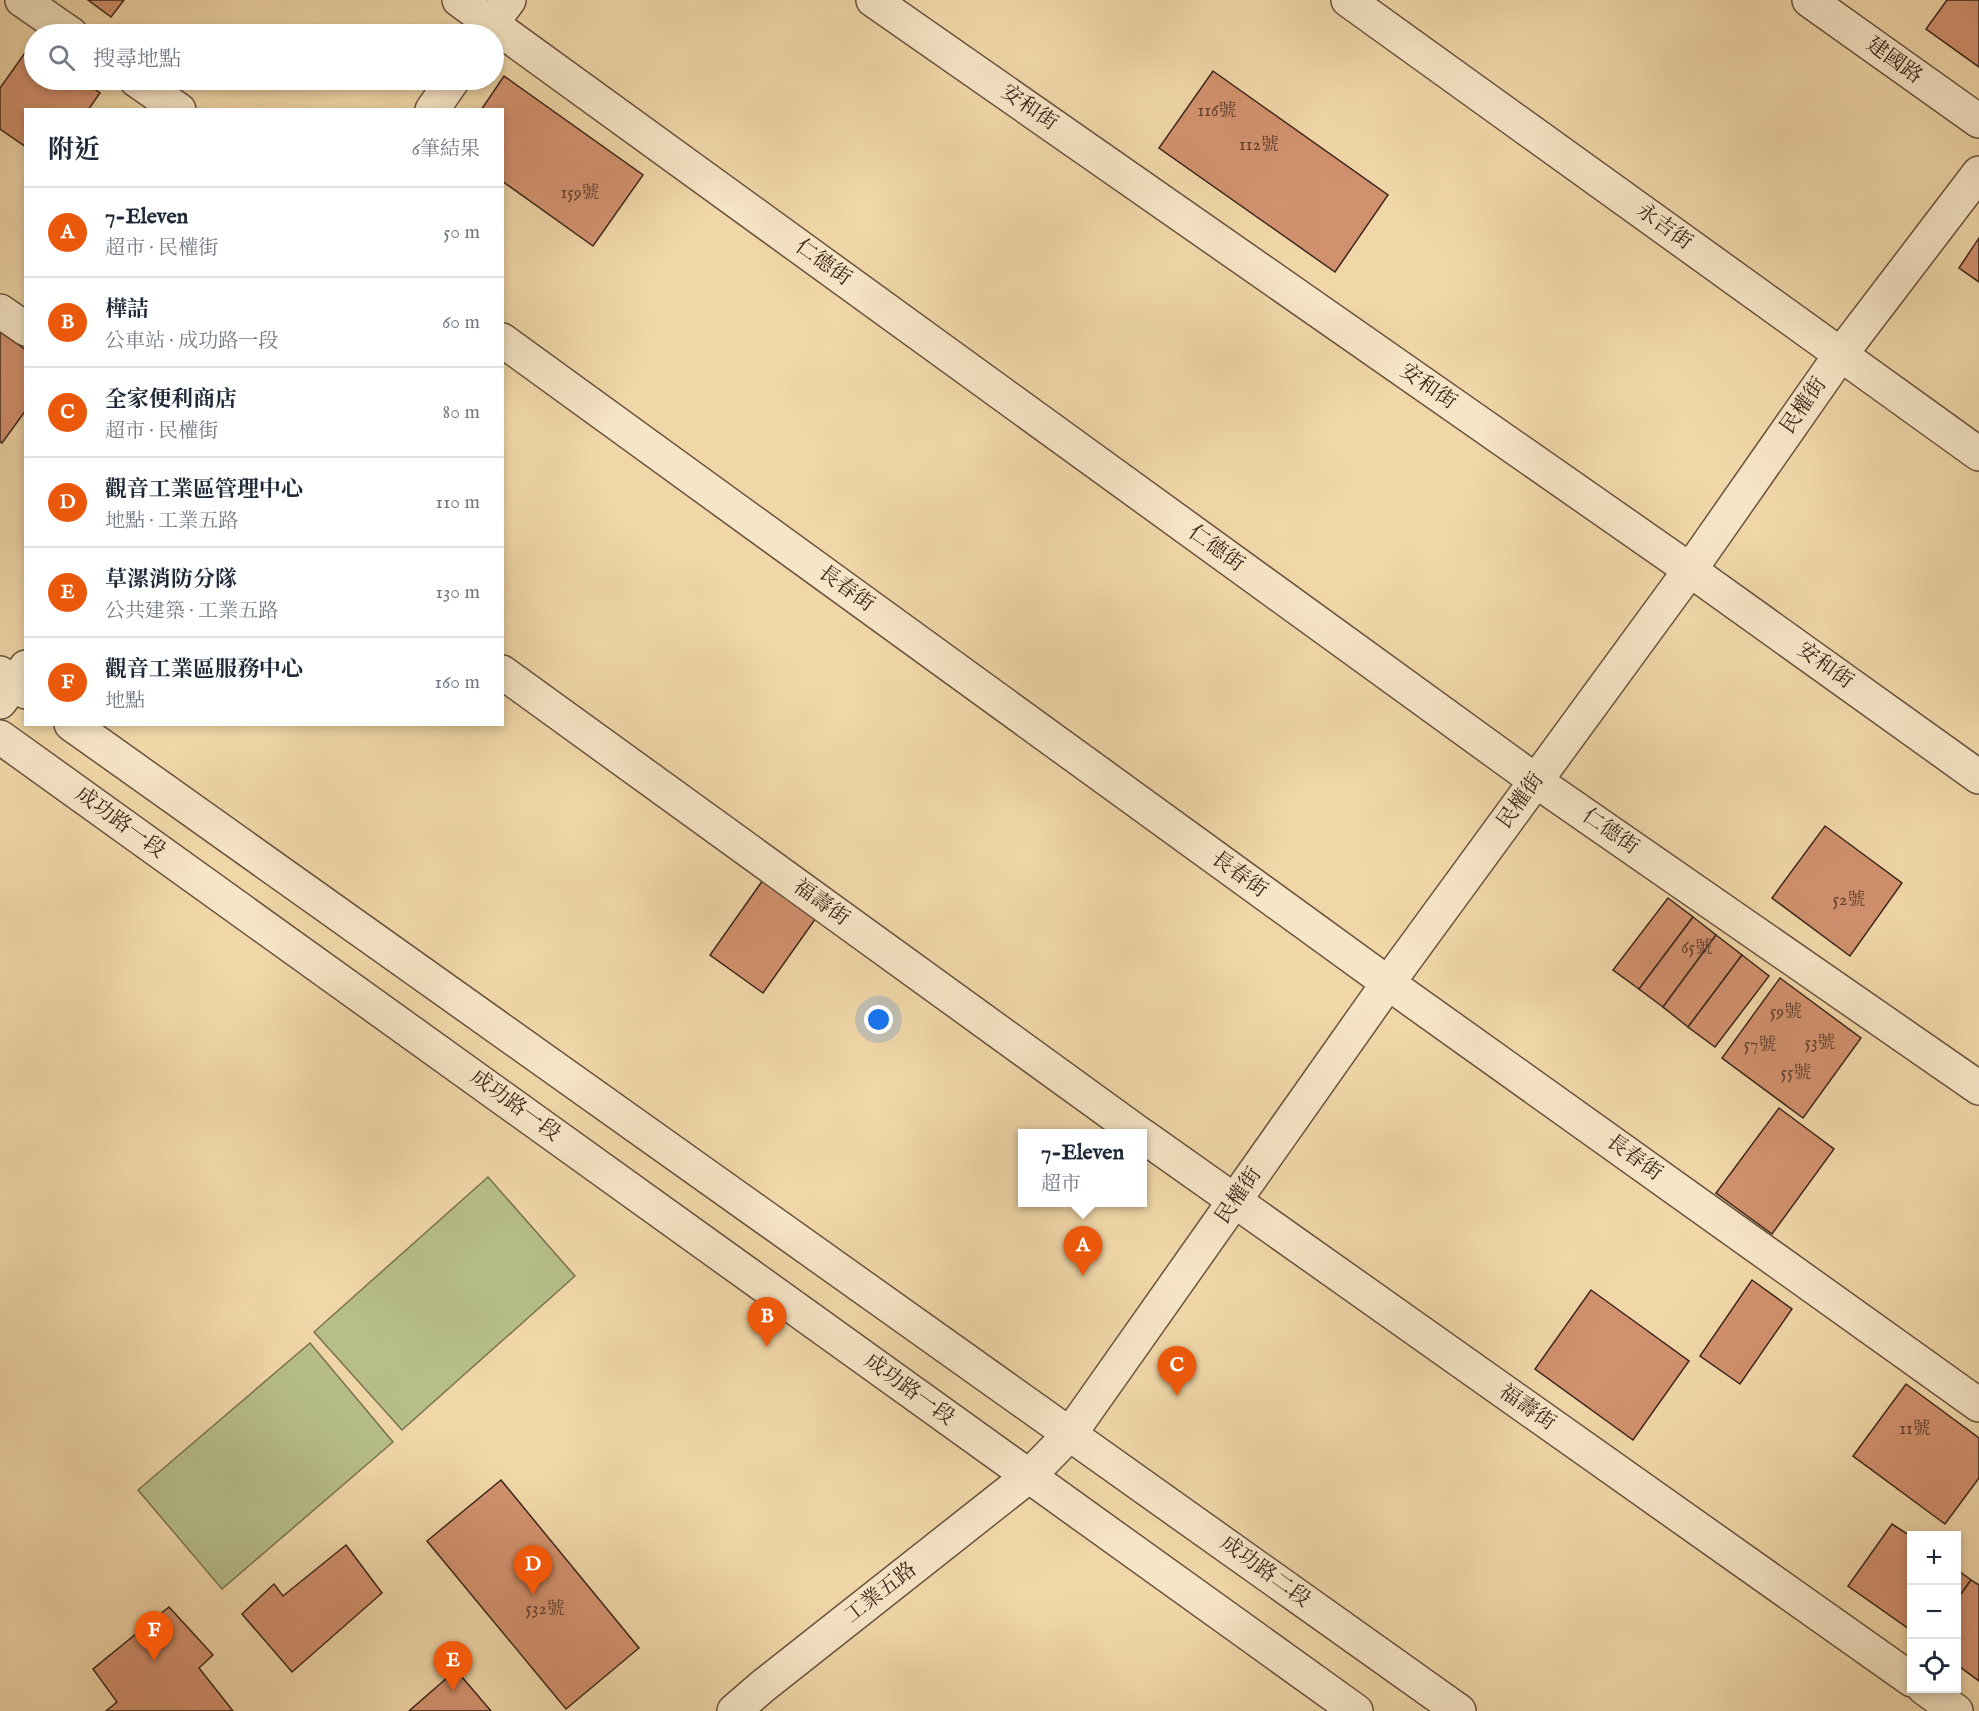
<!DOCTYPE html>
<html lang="zh-TW">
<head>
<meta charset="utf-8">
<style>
	:root { --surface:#fff; --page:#f6f6f7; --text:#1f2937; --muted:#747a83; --line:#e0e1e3; --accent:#ea580c }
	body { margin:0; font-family:"IM FELL English","Noto Serif TC",serif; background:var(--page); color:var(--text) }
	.controls { position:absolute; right:18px; bottom:18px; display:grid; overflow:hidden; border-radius:0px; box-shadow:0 3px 9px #0003 }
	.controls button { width:54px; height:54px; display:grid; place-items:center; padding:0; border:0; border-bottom:2px solid var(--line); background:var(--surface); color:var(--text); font:30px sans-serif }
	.you { position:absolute; left:879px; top:1020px; width:21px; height:21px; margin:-15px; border:4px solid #fff; border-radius:50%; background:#1a73e8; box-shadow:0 0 0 9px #1a73e833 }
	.badge { display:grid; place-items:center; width:39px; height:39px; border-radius:50%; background:var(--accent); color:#fff; font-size:20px; font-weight:700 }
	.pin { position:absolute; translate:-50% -50px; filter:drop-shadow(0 2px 3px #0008) }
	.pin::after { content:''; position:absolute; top:32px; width:21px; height:18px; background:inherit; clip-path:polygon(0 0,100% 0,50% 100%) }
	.popup { position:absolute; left:1018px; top:1129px; width:129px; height:78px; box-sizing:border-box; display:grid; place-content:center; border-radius:0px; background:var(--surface); filter:drop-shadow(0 2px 4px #0005); font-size:20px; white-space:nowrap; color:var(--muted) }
	.popup b { font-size:22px; color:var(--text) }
	.popup::after { content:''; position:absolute; left:50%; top:100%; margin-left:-12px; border:12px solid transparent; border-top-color:var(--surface) }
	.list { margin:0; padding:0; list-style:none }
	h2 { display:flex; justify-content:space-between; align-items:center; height:78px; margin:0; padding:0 24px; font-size:26px }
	h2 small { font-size:20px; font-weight:400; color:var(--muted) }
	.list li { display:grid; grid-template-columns:39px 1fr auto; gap:18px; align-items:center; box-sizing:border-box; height:90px; padding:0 24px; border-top:2px solid var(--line) }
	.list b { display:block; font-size:22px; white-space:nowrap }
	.list p { margin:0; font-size:20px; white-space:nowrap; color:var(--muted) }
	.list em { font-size:20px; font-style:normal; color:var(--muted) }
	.icon { flex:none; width:33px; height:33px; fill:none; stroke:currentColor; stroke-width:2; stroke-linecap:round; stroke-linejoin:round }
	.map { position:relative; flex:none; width:1979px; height:1711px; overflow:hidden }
	.search { position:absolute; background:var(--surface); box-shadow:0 3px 9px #0003; left:24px; top:24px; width:480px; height:66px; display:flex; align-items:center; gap:15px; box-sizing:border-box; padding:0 21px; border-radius:33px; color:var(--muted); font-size:22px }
	.panel { position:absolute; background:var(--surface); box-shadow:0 3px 9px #0003; left:24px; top:108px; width:480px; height:618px; border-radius:0px }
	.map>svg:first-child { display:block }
</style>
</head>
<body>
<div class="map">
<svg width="1979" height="1711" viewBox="0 0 1979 1711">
	<rect width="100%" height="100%" fill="#f1d7a8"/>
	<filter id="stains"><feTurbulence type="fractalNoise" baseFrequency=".00333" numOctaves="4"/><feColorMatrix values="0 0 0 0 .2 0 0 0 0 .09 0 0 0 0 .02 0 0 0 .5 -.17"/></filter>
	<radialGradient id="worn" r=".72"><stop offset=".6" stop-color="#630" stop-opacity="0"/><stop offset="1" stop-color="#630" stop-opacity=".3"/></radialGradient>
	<g fill="#b7bf89" stroke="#7a7252" stroke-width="1.5">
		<path d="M488 1177 575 1276 402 1430 314 1332Z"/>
		<path d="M310 1343 393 1442 222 1589 138 1490Z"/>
	</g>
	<g fill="#d2916e" stroke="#3c261b" stroke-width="1.5">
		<path d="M88 0H124L111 17Z"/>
		<path d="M1947 0H1979V67L1926 29Z"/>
		<path d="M32 43 34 45V80H82L100 93 88 110H26V147L0 129V88Z"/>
		<path d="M1213 71 1388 195 1335 272 1159 148Z"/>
		<path d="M504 76 643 175 593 246 502 181V110H481Z"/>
		<path d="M1979 238V282L1959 268Z"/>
		<path d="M0 332 26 350V410L2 443 0 442Z"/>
		<path d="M1825 826 1902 883 1850 956 1772 898Z"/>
		<path d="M768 873 821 911 763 993 710 955Z"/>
		<path d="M1668 898 1693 917 1639 989 1613 970Z"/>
		<path d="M1693 917 1716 935 1663 1007 1639 989Z"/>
		<path d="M1716 935 1742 955 1688 1027 1663 1007Z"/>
		<path d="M1742 955 1769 976 1715 1047 1688 1027Z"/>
		<path d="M1780 978 1861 1038 1803 1118 1722 1058Z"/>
		<path d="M1779 1108 1834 1149 1772 1234 1716 1193Z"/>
		<path d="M1752 1280 1792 1309 1740 1384 1700 1356Z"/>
		<path d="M1591 1290 1689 1361 1633 1440 1535 1369Z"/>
		<path d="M1906 1384 1979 1438V1478L1945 1524 1853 1456Z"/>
		<path d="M501 1480 639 1648 566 1709 427 1541Z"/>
		<path d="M1892 1524 1912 1537V1631L1848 1586Z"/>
		<path d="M346 1545 382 1593 292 1672 242 1614 274 1584 283 1596Z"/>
		<path d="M1956 1569 1971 1580 1956 1601Z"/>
		<path d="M1971 1580 1979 1585V1681L1956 1664V1601Z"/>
		<path d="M169 1607 213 1655 199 1668 233 1711H106L117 1702 93 1669Z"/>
		<path d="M456 1670 491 1711H409Z"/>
	</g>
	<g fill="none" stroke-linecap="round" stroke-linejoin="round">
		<g stroke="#69523e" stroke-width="36">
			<g id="minor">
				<path d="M22 0 71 34"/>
				<path d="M459 0 1536 781 1979 1088"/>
				<path d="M873 0 1690 570 1979 777"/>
				<path d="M1348 0 1979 454"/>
				<path d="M1809 0 1979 121"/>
				<path d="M484 34 509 0"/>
				<path d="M136 80 179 110"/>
				<path d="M432 110 453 80"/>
				<path d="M0 311 26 329"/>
				<path d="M502 340 1388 983 1979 1405"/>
				<path d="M502 672 1140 1134"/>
				<path d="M0 702 26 667"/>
				<path d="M1143 1136 1912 1680"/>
				<path d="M1070 1434 1388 983 1690 570 1841 354 1979 173"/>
				<path d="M1924 1688 1956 1711"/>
			</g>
		</g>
		<g stroke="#69523e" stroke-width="36">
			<g id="tertiary">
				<path d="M0 673 26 692"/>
				<path d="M71 724 1459 1711"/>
				<path d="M0 737 1356 1711"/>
				<path d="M734 1711 763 1686 1029 1476 1070 1434"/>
			</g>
		</g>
		<use href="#minor" stroke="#f6e5c6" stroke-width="33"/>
		<use href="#tertiary" stroke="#f6e5c6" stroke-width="33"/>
	</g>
	<g text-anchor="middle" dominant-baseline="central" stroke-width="6" stroke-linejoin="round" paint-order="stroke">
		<g font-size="18" fill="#624130">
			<text x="1217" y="111">116號</text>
			<text x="1259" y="145">112號</text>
			<text x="580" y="193">159號</text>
			<text x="1849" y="900">52號</text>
			<text x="1697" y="948">65號</text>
			<text x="1786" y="1012">59號</text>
			<text x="1820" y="1043">53號</text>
			<text x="1760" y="1045">57號</text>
			<text x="1796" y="1073">55號</text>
			<text x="1915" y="1429">11號</text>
			<text x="545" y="1609">532號</text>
		</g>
		<g font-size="21" fill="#3c261b" stroke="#f6e5c6">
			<text transform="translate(1894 61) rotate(36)">建國路</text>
			<text transform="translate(1029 108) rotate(35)">安和街</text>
			<text transform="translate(1664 227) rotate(36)">永吉街</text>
			<text transform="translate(823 263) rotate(36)">仁德街</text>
			<text transform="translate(1428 387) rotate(35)">安和街</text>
			<text transform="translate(1804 406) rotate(-55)">民權街</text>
			<text transform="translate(1216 549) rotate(36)">仁德街</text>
			<text transform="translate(846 589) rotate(36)">長春街</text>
			<text transform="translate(1825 666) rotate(36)">安和街</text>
			<text transform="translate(1521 801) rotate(-54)">民權街</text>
			<text transform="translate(120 823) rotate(36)">成功路一段</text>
			<text transform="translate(1610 832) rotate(35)">仁德街</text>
			<text transform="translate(1239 875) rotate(36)">長春街</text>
			<text transform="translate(821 903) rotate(36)">福壽街</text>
			<text transform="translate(515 1106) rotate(36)">成功路一段</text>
			<text transform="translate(1634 1158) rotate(36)">長春街</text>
			<text transform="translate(1239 1196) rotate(-55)">民權街</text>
			<text transform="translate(909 1390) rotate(36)">成功路一段</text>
			<text transform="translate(1527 1408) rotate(35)">福壽街</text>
			<text transform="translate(1265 1572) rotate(36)">成功路二段</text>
			<text transform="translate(881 1593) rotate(-38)">工業五路</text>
		</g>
	</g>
	<rect width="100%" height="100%" filter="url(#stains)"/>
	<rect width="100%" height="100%" fill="url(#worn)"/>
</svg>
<div class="controls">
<button>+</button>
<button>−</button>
<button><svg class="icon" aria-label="locate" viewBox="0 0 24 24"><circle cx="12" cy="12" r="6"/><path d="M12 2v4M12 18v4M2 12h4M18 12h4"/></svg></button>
</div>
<div class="you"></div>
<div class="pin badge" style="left:1083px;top:1276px">A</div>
<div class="popup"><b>7-Eleven</b>超市</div>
<div class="pin badge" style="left:767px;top:1347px">B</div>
<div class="pin badge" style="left:1177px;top:1396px">C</div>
<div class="pin badge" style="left:533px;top:1595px">D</div>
<div class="pin badge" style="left:453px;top:1691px">E</div>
<div class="pin badge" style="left:154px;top:1661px">F</div>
<div class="search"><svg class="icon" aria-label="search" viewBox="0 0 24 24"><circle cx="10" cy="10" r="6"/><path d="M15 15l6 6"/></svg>搜尋地點</div>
<section class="panel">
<h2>附近<small>6筆結果</small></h2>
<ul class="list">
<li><span class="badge">A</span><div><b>7-Eleven</b><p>超市 · 民權街</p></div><em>50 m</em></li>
<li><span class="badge">B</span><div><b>樺詰</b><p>公車站 · 成功路一段</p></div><em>60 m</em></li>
<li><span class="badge">C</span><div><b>全家便利商店</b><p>超市 · 民權街</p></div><em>80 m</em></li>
<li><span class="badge">D</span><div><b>觀音工業區管理中心</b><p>地點 · 工業五路</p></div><em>110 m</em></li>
<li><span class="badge">E</span><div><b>草漯消防分隊</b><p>公共建築 · 工業五路</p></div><em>130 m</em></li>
<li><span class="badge">F</span><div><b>觀音工業區服務中心</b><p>地點</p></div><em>160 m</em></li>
</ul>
</section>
</div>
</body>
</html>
